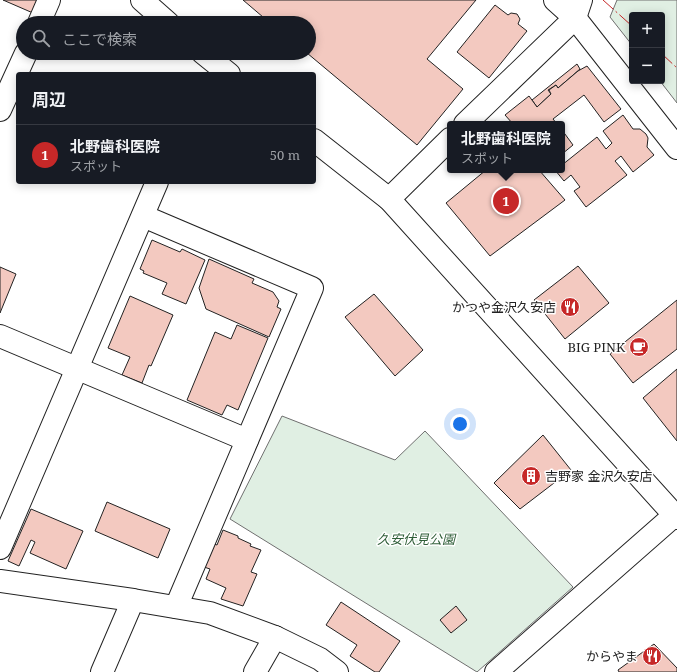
<!DOCTYPE html>
<html lang="ja">
<head>
<meta charset="utf-8">
<style>
	:root { --surface:#171b24; --page:#242831; --text:#f1f3f6; --muted:#9ea1a6; --line:#363941; --accent:#c62828 }
	body { margin:0; font-family:"Noto Serif","Noto Sans JP",serif; background:var(--page); color:var(--text) }
	.controls { position:absolute; right:12px; top:12px; display:grid; overflow:hidden; border-radius:4px; box-shadow:0 2px 10px #0003 }
	.controls button { width:36px; height:36px; display:grid; place-items:center; padding:0; border:0; border-bottom:1px solid var(--line); background:var(--surface); color:var(--text); font:20px sans-serif }
	.you { position:absolute; left:460px; top:424px; width:14px; height:14px; margin:-10px; border:3px solid #fff; border-radius:50%; background:#1a73e8; box-shadow:0 0 0 6px #1a73e833 }
	.badge { display:grid; place-items:center; width:26px; height:26px; border-radius:50%; background:var(--accent); color:#fff; font-size:13px; font-weight:700 }
	.pin { position:absolute; translate:-50% -50%; border:2px solid #fff; box-shadow:0 1px 4px #0006 }
	.popup { position:absolute; left:447px; top:121px; width:118px; height:52px; box-sizing:border-box; display:grid; place-content:center; border-radius:4px; background:var(--surface); filter:drop-shadow(0 1px 3px #0005); font-size:13px; white-space:nowrap; color:var(--muted) }
	.popup b { font-size:15px; color:var(--text) }
	.popup::after { content:''; position:absolute; left:50%; top:100%; margin-left:-8px; border:8px solid transparent; border-top-color:var(--surface) }
	.list { margin:0; padding:0; list-style:none }
	h2 { display:flex; justify-content:space-between; align-items:center; height:52px; margin:0; padding:0 16px; font-size:17px }
	h2 small { font-size:13px; font-weight:400; color:var(--muted) }
	.list li { display:grid; grid-template-columns:26px 1fr auto; gap:12px; align-items:center; box-sizing:border-box; height:60px; padding:0 16px; border-top:1px solid var(--line) }
	.list b { display:block; font-size:15px; white-space:nowrap }
	.list p { margin:0; font-size:13px; white-space:nowrap; color:var(--muted) }
	.list em { font-size:13px; font-style:normal; color:var(--muted) }
	.icon { flex:none; width:22px; height:22px; fill:none; stroke:currentColor; stroke-width:2; stroke-linecap:round; stroke-linejoin:round }
	.map { position:relative; flex:none; width:677px; height:672px; overflow:hidden }
	.search { position:absolute; background:var(--surface); box-shadow:0 2px 10px #0003; left:16px; top:16px; width:300px; height:44px; display:flex; align-items:center; gap:10px; box-sizing:border-box; padding:0 14px; border-radius:22px; color:var(--muted); font-size:15px }
	.panel { position:absolute; background:var(--surface); box-shadow:0 2px 10px #0003; left:16px; top:72px; width:300px; height:112px; border-radius:4px }
	.map>svg:first-child { display:block }
</style>
</head>
<body>
<div class="map">
<svg width="677" height="672" viewBox="0 0 677 672">
	<rect width="100%" height="100%" fill="#fff"/>
	<g fill="#e0efe3" stroke="#6f6f6f">
		<path d="M617 0H677V103L660 81H662V15H632V45L610 17Z"/>
		<path d="M282 416 395 460 425 431 573 587 477 672 230 519Z"/>
	</g>
	<g fill="#f3c9c0" stroke="#222">
		<path d="M3 0H38L33 13Z"/>
		<path d="M243 0H476L427 59 463 89 417 145 307 53H309V23H270Z"/>
		<path d="M495 5 508 15 511 13 517 14 520 19 518 24 527 31 489 78 457 52Z"/>
		<path d="M577 64 580 69 558 88 556 85 548 90 551 94 537 107 532 100Z"/>
		<path d="M587 66 621 109 604 122 584 95 553 119 557 124H513L505 115 529 96 537 107 551 94 549 90 556 85 558 88 578 71Z"/>
		<path d="M623 115 633 129H640L646 134 648 138 647 147 654 155 633 172 621 156 615 161 627 175 586 207 574 191 580 187 571 175 564 181 555 170H562V165L597 137 606 149 612 143 603 131Z"/>
		<path d="M562 130 573 145 562 154Z"/>
		<path d="M486 170H539L565 200 490 256 446 203Z"/>
		<path d="M152 240 180 252 182 249 205 260 186 304 162 294 167 283 143 273 144 271 140 269Z"/>
		<path d="M209 259 254 279 252 283 273 292 279 301 277 307 281 309 269 337 206 309 199 288Z"/>
		<path d="M578 266 609 303 565 339 534 300Z"/>
		<path d="M0 267 16 274 0 313Z"/>
		<path d="M374 294 423 350 395 376 345 317Z"/>
		<path d="M130 296 173 315 151 366 149 365 142 383 122 375 130 357 108 348Z"/>
		<path d="M677 300V349L633 383 610 354Z"/>
		<path d="M237 325 268 338 238 410 227 405 222 415 187 400 215 332 231 339Z"/>
		<path d="M677 369V441L643 398Z"/>
		<path d="M543 435 571 470 520 509 494 483Z"/>
		<path d="M107 502 170 529 158 558 95 531Z"/>
		<path d="M31 509 83 531 66 569 30 553 35 542 31 540 19 566 8 561Z"/>
		<path d="M223 530 238 536V538L251 544 250 546 261 550 251 572 257 574 243 606 221 599 226 588 206 579 210 569 201 566 211 543 217 545Z"/>
		<path d="M341 602 400 641 379 672H375L350 656 357 645 326 625Z"/>
		<path d="M456 606 467 620 451 633 440 620Z"/>
		<path d="M654 644 677 668V672H619L618 670Z"/>
	</g>
	<g fill="none" stroke-linecap="round" stroke-linejoin="round">
		<g stroke="#222" stroke-width="24">
			<g id="minor">
				<path d="M142 0 168 23"/>
				<path d="M555 0 575 18 677 148"/>
				<path d="M39 23 49 0"/>
				<path d="M203 53 229 74"/>
				<path d="M0 110 26 53"/>
				<path d="M465 124 575 18 581 0"/>
				<path d="M314 140 389 199 677 518"/>
				<path d="M389 199 450 139"/>
				<path d="M143 216 312 288 176 607"/>
				<path d="M0 336 247 440"/>
				<path d="M0 548 157 182"/>
				<path d="M0 581 133 600 210 613 275 637 320 659 337 672"/>
				<path d="M102 672 133 600"/>
				<path d="M255 672 275 637"/>
				<path d="M496 672 677 513"/>
			</g>
		</g>
		<use href="#minor" stroke="#fff" stroke-width="22"/>
		<g stroke="#c62828" stroke-width="1" stroke-dasharray="14 3 2 3" stroke-linecap="butt">
			<path d="M603 0 632 26"/>
			<path d="M662 54 677 68"/>
		</g>
	</g>
	<defs>
		<g id="restaurant-disc" transform="scale(1)"><circle r="9.5" fill="#c62828" stroke="#fff"/><path d="M-5-6h1v4h1v-4h1v4h1v-4h1v5L-1.5 .5V6h-2V.5L-5-1ZM5-6V6H3V1.5H1.5Q1.5-4 5-6Z" fill="#fff"/></g>
		<g id="cafe-disc" transform="scale(1)"><circle r="9.5" fill="#c62828" stroke="#fff"/><path d="M-5.5-4.5H6V0H3Q3 3.5 0 3.5H-2.5Q-5.5 3.5-5.5 0ZM3-3.2v2h1.7v-2ZM-6 4.5H4V6H-6Z" fill="#fff"/></g>
		<g id="building-disc" transform="scale(1)"><circle r="9.5" fill="#c62828" stroke="#fff"/><path d="M-4-6H4V6H1V3H-1V6H-4ZM-2.5-4.3h1.7v1.8h-1.7ZM.8-4.3h1.7v1.8H.8ZM-2.5-1h1.7V.8h-1.7ZM.8-1h1.7V.8H.8Z" fill="#fff"/></g>
	</defs>
	<g fill-rule="evenodd">
		<use href="#restaurant-disc" x="570" y="307"/>
		<use href="#cafe-disc" x="639" y="347"/>
		<use href="#building-disc" x="531" y="476"/>
		<use href="#restaurant-disc" x="652" y="656"/>
	</g>
	<g text-anchor="middle" dominant-baseline="central" stroke-width="3" stroke-linejoin="round" paint-order="stroke">
		<g font-size="13" fill="#222" stroke="#fff" text-anchor="end">
			<text x="556" y="307">かつや金沢久安店</text>
			<text x="625" y="347">BIG PINK</text>
			<text x="545" y="476" text-anchor="start">吉野家 金沢久安店</text>
			<text x="638" y="656">からやま</text>
		</g>
		<g font-size="13" font-style="italic" fill="#2f5e38" stroke="#fff">
			<text x="416" y="539">久安伏見公園</text>
		</g>
	</g>
</svg>
<div class="controls">
<button>+</button>
<button>−</button>
</div>
<div class="you"></div>
<div class="pin badge" style="left:506px;top:201px">1</div>
<div class="popup"><b>北野歯科医院</b>スポット</div>
<div class="search"><svg class="icon" aria-label="search" viewBox="0 0 24 24"><circle cx="10" cy="10" r="6"/><path d="M15 15l6 6"/></svg>ここで検索</div>
<section class="panel">
<h2>周辺<small></small></h2>
<ul class="list">
<li><span class="badge">1</span><div><b>北野歯科医院</b><p>スポット</p></div><em>50 m</em></li>
</ul>
</section>
</div>
</body>
</html>
